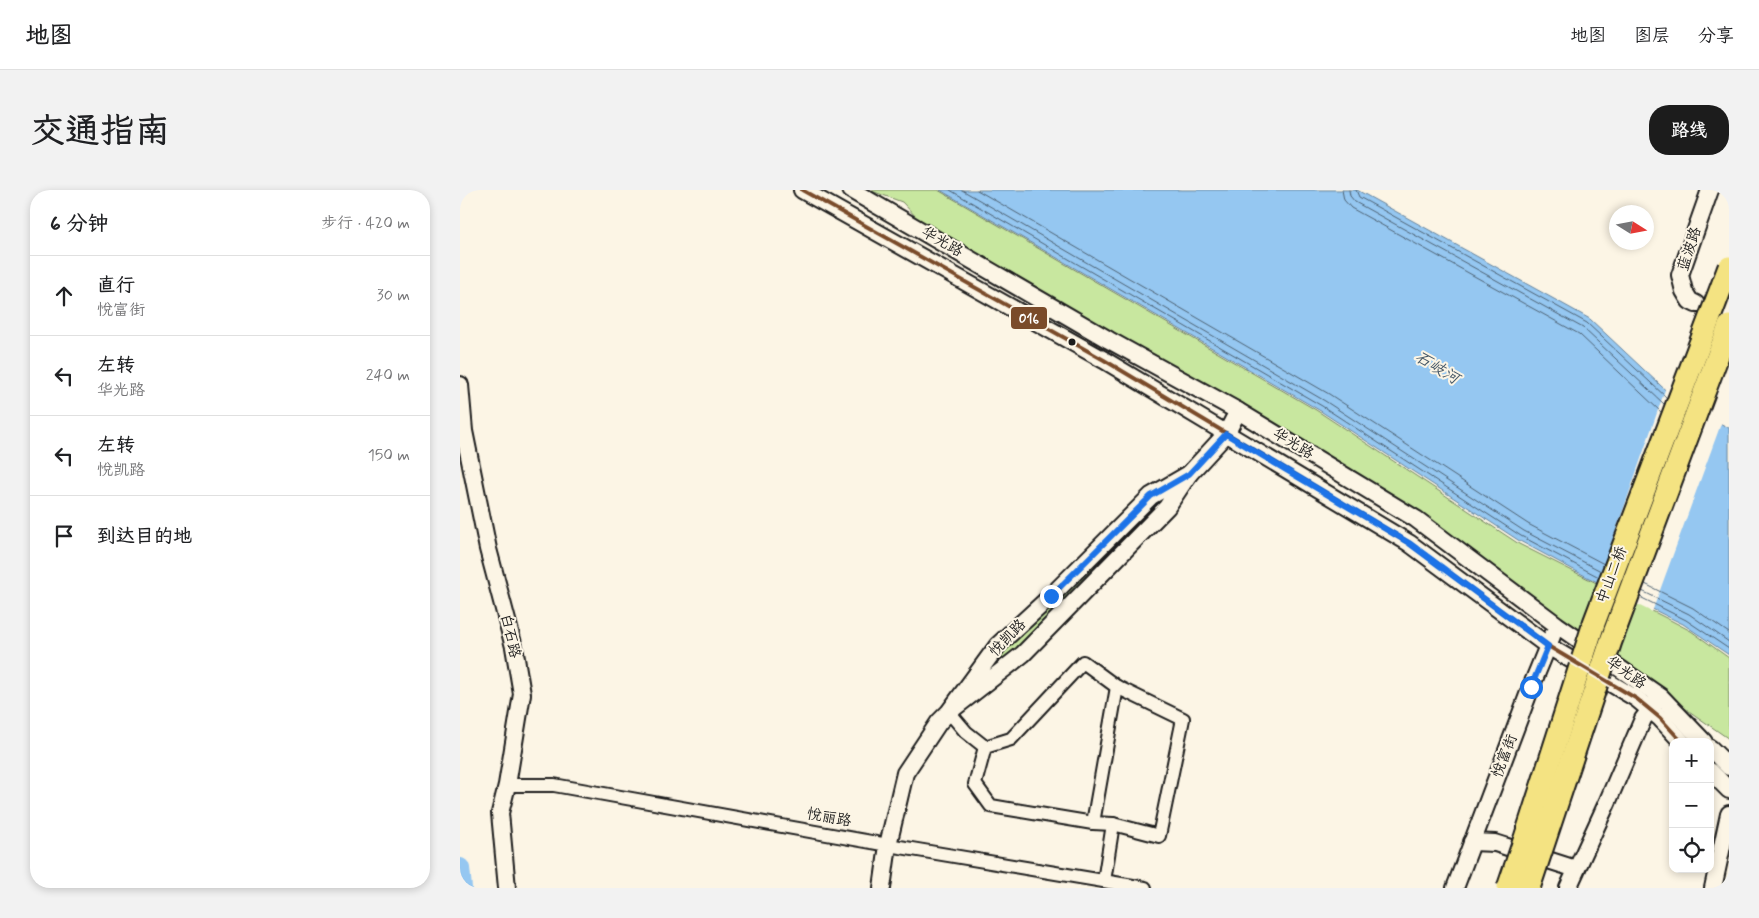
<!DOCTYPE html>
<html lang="zh">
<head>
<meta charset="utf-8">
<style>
	:root { --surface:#fff; --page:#f2f2f2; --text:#202124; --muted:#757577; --line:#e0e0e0; --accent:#1c1c1c }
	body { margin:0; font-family:Mynerve,"LXGW WenKai TC",sans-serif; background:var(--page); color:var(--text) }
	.controls { position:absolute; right:15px; bottom:15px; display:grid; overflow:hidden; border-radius:10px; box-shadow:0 2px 8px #0003 }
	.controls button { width:45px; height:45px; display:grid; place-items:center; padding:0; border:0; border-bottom:1px solid var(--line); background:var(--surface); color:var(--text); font:25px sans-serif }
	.compass { position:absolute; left:1149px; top:15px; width:45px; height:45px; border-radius:50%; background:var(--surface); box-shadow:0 2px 8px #0003; rotate:101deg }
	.stop { position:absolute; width:15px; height:15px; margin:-11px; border:4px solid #1a73e8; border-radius:50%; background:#fff }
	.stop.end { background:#1a73e8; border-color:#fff; box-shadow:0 1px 5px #0008 }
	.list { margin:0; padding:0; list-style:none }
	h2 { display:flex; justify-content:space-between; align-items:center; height:65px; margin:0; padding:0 20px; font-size:21px }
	h2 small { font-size:16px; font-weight:400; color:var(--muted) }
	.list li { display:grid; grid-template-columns:32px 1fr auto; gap:15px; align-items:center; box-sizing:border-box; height:80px; padding:0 20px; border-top:1px solid var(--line) }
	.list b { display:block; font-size:19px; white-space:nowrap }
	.list p { margin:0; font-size:16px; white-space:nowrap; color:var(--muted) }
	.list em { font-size:16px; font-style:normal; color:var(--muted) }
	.icon { flex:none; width:28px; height:28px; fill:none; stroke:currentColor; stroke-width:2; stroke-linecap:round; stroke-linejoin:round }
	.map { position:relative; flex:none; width:1269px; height:698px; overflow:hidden; border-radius:20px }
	header { display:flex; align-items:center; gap:30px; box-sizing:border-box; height:70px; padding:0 25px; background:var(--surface); border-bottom:1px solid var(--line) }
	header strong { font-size:24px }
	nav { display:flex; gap:28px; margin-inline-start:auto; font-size:18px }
	.intro { display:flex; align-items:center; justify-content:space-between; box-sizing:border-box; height:120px; padding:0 30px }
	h1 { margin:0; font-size:35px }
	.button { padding:12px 22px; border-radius:20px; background:var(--accent); color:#fff; font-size:18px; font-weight:700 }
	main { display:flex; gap:30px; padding:0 30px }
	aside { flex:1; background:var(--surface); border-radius:20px; box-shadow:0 2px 8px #0003 }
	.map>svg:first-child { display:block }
</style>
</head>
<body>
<header>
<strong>地图</strong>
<nav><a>地图</a><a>图层</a><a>分享</a></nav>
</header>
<div class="intro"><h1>交通指南</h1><a class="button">路线</a></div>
<main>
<aside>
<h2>6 分钟<small>步行 · 420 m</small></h2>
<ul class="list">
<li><svg class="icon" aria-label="ahead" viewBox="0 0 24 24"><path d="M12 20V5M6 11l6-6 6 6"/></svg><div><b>直行</b><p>悦富街</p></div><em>30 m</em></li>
<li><svg class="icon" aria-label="left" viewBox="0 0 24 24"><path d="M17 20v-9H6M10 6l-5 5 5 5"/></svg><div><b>左转</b><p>华光路</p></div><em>240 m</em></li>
<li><svg class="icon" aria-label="left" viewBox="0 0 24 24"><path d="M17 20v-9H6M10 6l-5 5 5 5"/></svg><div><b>左转</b><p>悦凯路</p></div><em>150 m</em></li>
<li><svg class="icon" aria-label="arrive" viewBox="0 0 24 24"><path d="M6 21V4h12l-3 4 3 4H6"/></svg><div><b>到达目的地</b></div></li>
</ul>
</aside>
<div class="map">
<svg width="1269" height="698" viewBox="0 0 1269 698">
	<rect width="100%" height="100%" fill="#fcf5e5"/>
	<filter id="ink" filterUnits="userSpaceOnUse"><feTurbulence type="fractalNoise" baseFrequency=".02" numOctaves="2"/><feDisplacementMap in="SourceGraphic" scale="10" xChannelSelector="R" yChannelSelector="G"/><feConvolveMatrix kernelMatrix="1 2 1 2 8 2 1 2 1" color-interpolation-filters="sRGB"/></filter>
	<g filter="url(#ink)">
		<g fill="#c8e79f" stroke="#72825e">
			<path d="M409 0H478L856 220 1059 354 1212 431 1231 441 1269 468V549L1143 461 980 342 588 112 553 83 523 70 458 29 442 12Z"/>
			<path d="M715 300 555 465 522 488 545 455 697 307Z"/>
		</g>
		<path fill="#95c7f1" stroke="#65839c" d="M480 0H897L1130 129 1216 210 1269 238V465L1223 434 1129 388 1058 350 859 220Z"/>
		<path fill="#fcf5e5" d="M1206 197 1218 208 1262 231 1192 422 1137 395Z"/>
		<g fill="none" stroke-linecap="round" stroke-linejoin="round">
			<g stroke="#4c6071" stroke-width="1">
				<path d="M490 0 862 216 1061 346 1139 387"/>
				<path d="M502 0 865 211 1064 341 1141 381"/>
				<path d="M517 0 869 204 1068 334 1144 374"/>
				<path d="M882 0 884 10 891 18 1119 144 1201 222"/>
				<path d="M889 0 890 6 895 12 1123 138 1204 214"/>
				<path d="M896 0 899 7 1127 133 1207 208"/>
				<path d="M1185 394 1233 418 1269 443"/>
				<path d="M1182 401 1229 424 1269 452"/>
				<path d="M1180 407 1226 430 1269 459"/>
			</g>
			<path stroke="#95c7f1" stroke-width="20" d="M0 678 2 698"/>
			<g stroke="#1c1c1c" stroke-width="16">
				<g id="street">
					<path d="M623 472 657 497 723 529 699 646 653 634 633 633 531 616 515 594 525 557 551 549Z"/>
					<path d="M489 522 506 542 525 557"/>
					<path d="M47 595H94L428 655 685 698"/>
					<path d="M633 633 657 497"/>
					<path d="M644 691 653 634"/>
				</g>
			</g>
			<g stroke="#1c1c1c" stroke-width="20">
				<g id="secondary">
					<path d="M342 0 644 170 949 353 1088 456 1177 509 1200 528 1222 552"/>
					<path d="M391 0 649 150 778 221 956 329 1097 435 1201 507 1244 552"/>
					<path d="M1236 114 1230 111 1224 101 1220 85 1250 0"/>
					<path d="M0 195 4 241 28 359 54 457 62 504 47 595 40 623 47 698"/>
					<path d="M729 284 766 244 778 221"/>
					<path d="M1250 558 1269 577"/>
					<path d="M1250 581 1269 600"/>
					<path d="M1012 652 1035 653 1116 679"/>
					<path d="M422 698 428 655 445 583 479 532 489 522 563 464 707 317 729 284 691 306 591 406 538 455 489 522"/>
					<path d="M995 698 1071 497 1092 446"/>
					<path d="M1108 698 1147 613 1183 529 1195 513"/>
					<path d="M1253 698 1269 624"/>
				</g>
			</g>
			<use href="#street" stroke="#fcf5e5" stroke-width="12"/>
			<use href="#secondary" stroke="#fcf5e5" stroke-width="16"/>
			<g stroke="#1c1c1c" stroke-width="25" stroke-linecap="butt">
				<g id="highway-bridge">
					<path d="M1048 698 1065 648 1134 433 1269 77"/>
					<path d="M1069 698 1151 451 1269 136"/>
				</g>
			</g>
			<use href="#highway-bridge" stroke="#f4e382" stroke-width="21"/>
			<g stroke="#fcf5e5" stroke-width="8">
				<path id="bus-1" d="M342 0 644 170 949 353 1088 456 1177 509 1200 528 1222 552"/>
			</g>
			<use href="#bus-1" stroke="#7a4b2a" stroke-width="4"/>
		</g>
	</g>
	<g fill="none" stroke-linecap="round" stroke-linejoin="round" filter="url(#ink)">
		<path stroke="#1a73e8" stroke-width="6" d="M591 406 691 306 729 284 766 244 949 353 1088 456 1071 497"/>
	</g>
	<circle fill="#1c1c1c" stroke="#fcf5e5" stroke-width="2" cx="612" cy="152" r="4.5"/>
	<g text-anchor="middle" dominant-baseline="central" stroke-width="4" stroke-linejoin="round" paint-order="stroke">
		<g font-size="15" fill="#1c1c1c" stroke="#fcf5e5">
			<text transform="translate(482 52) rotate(30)">华光路</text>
			<text transform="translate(1230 59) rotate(-72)">蓝波路</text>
			<text transform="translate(833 254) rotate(31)">华光路</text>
			<text transform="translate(1152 385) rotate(-69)">中山二桥</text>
			<text transform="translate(50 446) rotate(77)">白石路</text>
			<text transform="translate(548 448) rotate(-46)">悦凯路</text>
			<text transform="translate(1166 483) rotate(35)">华光路</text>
			<text transform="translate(1045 566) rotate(-69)">悦富街</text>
			<text transform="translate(369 628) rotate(10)">悦丽路</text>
		</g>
		<g font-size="16" font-style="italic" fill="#465867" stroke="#fcf5e5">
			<text transform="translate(977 178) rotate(31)">石岐河</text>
		</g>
	</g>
	<rect stroke="#fcf5e5" stroke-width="2" x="550" y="116" width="38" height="24" rx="5" fill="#7a4b2a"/>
	<g font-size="14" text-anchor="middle" font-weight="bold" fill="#fff">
		<text x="569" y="133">016</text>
	</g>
</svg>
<div class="controls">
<button>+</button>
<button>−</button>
<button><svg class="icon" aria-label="locate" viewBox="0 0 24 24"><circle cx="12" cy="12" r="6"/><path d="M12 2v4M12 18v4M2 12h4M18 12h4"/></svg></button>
</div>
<svg class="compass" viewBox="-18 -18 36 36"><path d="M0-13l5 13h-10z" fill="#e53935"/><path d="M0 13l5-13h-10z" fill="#757577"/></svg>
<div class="stop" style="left:1071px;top:497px"></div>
<div class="stop end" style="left:591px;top:406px"></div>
</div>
</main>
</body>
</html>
